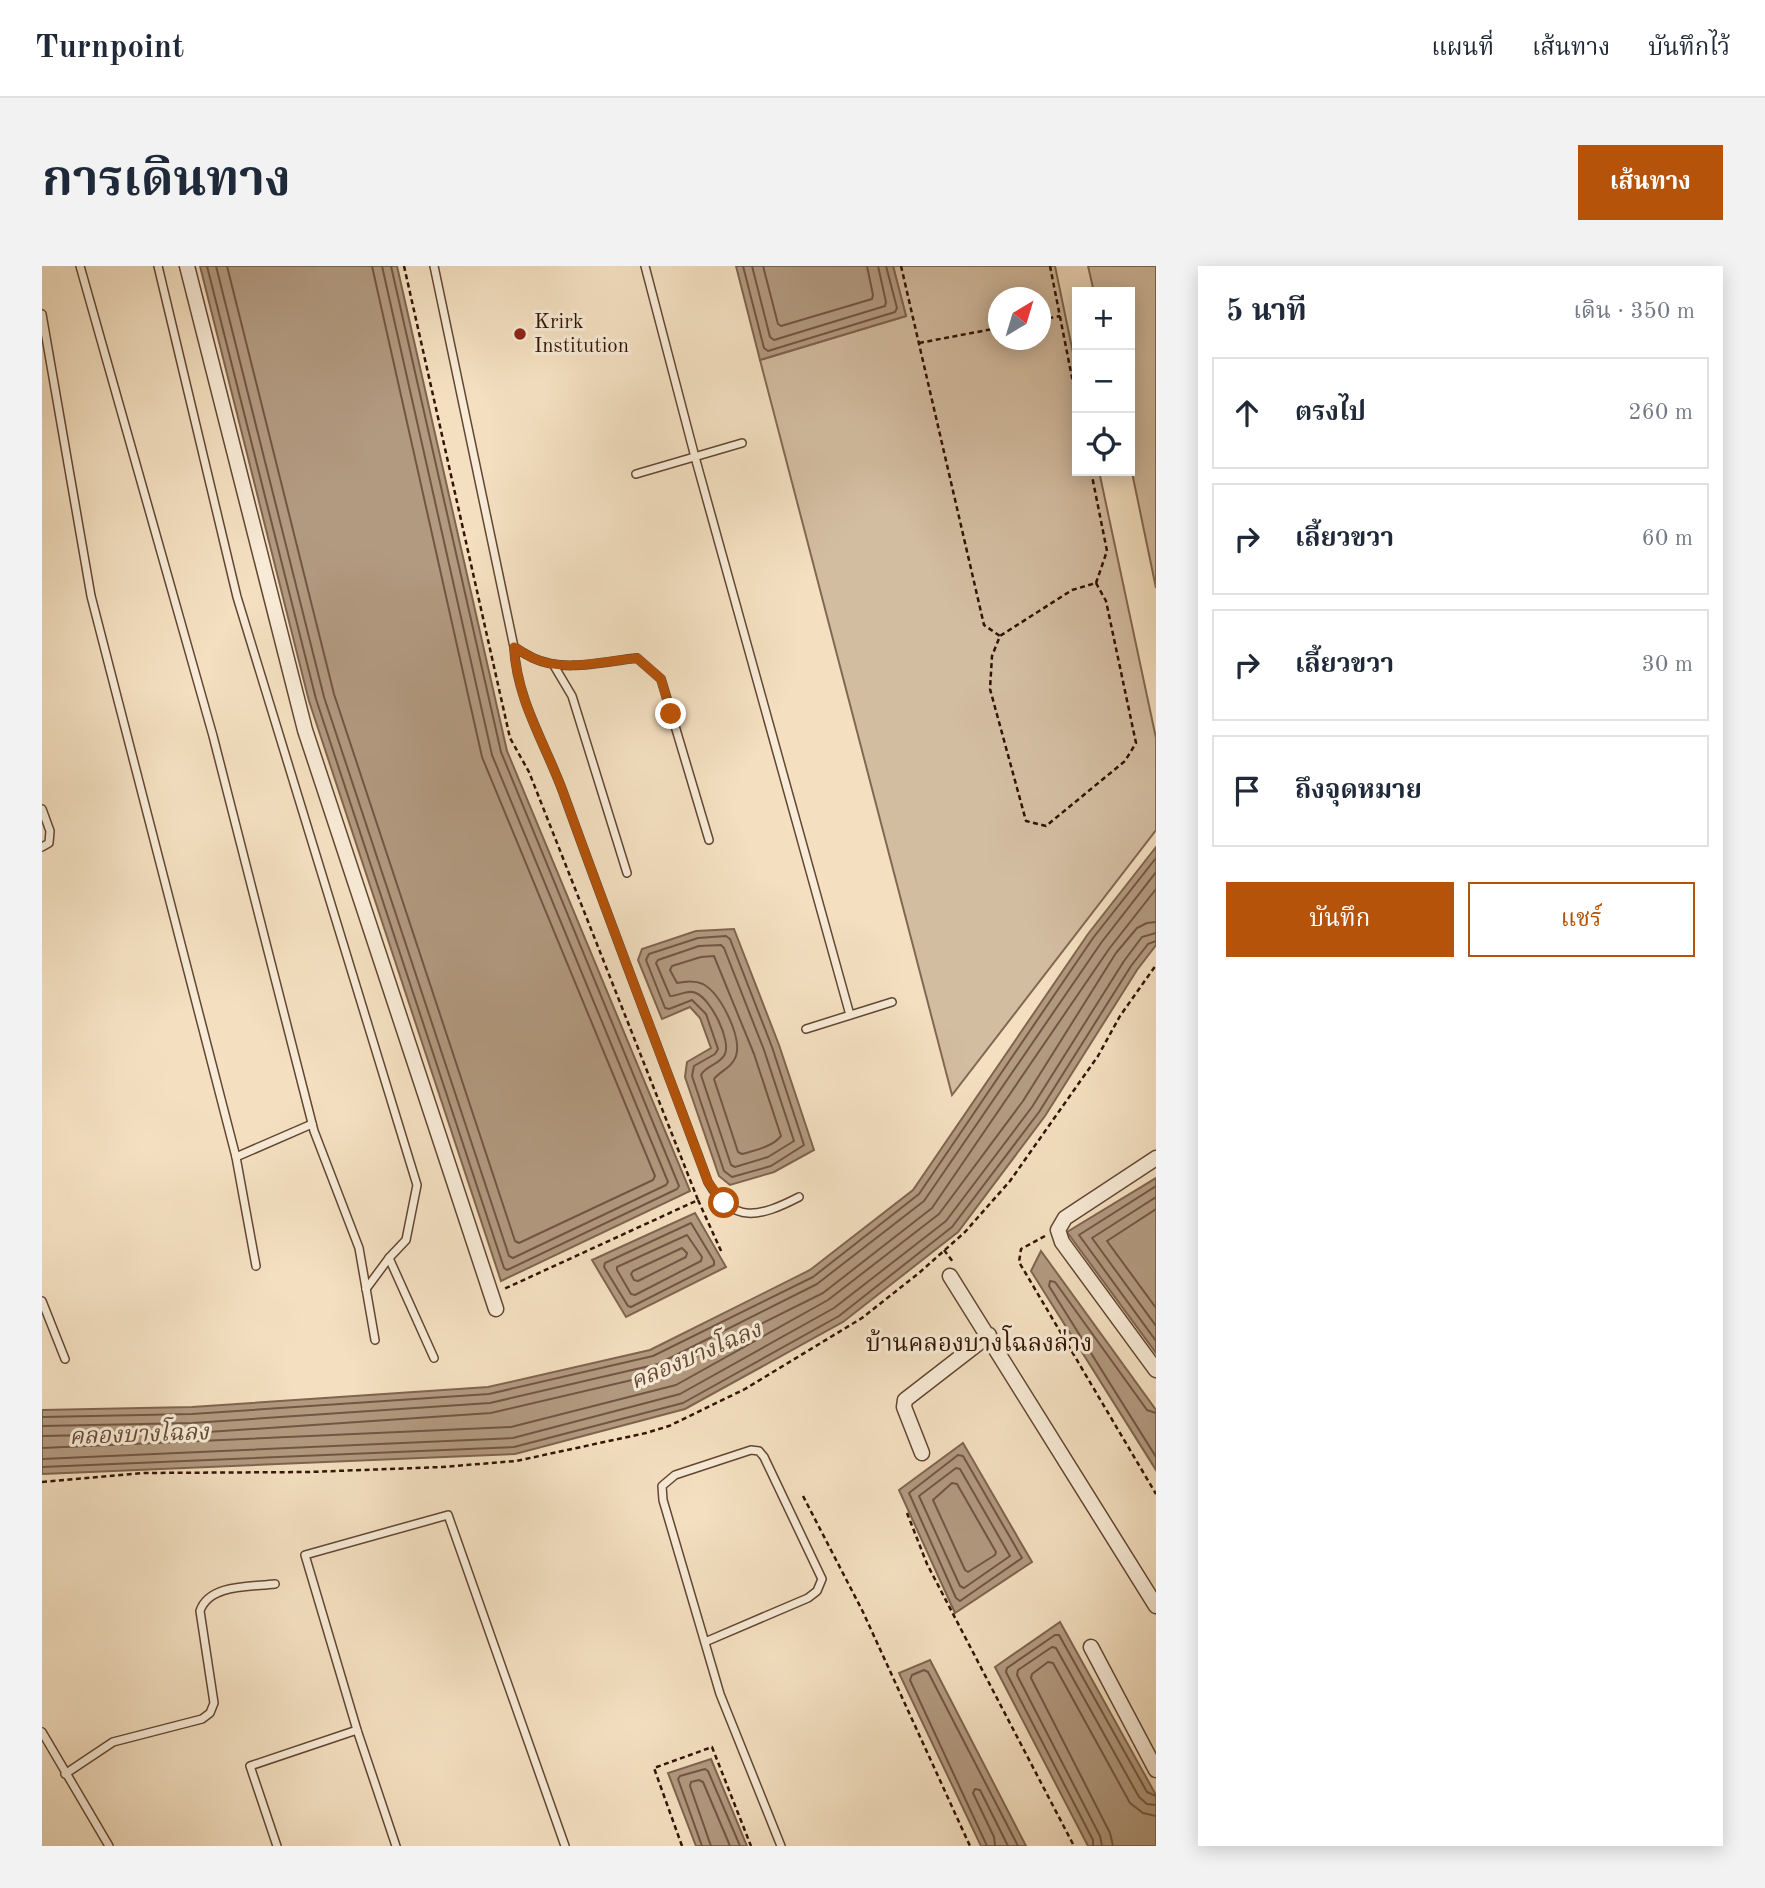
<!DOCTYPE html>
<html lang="th">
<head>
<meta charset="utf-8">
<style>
	:root { --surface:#fff; --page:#f2f2f3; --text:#1f2937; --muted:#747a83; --line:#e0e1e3; --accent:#b45309 }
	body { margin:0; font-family:"Old Standard TT","Noto Serif Thai",serif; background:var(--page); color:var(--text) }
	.controls { position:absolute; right:21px; top:21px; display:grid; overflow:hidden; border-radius:0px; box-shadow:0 4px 18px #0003 }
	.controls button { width:63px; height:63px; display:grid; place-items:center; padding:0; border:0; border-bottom:2px solid var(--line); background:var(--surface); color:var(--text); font:35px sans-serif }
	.compass { position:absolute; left:946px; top:21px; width:63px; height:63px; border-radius:50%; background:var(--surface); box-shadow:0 4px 18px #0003; rotate:38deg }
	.stop { position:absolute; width:21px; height:21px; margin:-16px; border:5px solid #b45309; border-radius:50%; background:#fff }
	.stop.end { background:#b45309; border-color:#fff; box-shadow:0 2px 7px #0008 }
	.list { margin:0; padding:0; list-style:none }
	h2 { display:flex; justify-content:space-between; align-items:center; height:91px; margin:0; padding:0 28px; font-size:30px }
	h2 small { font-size:23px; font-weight:400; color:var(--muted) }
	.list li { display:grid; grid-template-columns:46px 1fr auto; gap:21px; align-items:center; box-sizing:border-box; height:112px; margin:0 14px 14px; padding:0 14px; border:2px solid var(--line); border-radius:0px }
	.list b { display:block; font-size:26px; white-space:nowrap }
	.list em { font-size:23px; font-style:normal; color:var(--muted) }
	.actions { display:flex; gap:14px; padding:21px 28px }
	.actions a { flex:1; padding:16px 0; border:2px solid var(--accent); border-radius:0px; text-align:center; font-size:24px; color:var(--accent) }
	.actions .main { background:var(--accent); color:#fff }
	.icon { flex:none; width:38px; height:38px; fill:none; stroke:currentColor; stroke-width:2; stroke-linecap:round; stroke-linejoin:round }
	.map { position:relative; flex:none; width:1114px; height:1580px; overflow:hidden; border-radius:0px }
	header { display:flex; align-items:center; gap:42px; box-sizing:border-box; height:98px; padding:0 35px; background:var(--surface); border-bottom:2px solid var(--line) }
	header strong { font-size:33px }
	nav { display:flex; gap:38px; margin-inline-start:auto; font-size:24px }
	.intro { display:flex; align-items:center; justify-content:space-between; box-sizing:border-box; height:168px; padding:0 42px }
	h1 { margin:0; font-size:49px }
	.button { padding:18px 32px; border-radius:0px; background:var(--accent); color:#fff; font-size:24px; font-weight:700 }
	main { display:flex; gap:42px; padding:0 42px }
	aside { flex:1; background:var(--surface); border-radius:0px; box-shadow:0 4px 18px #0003 }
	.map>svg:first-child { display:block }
</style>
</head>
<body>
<header>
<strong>Turnpoint</strong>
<nav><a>แผนที่</a><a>เส้นทาง</a><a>บันทึกไว้</a></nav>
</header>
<div class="intro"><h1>การเดินทาง</h1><a class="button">เส้นทาง</a></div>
<main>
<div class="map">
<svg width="1114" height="1580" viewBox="0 0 1114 1580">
	<rect width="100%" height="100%" fill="#f4e0c1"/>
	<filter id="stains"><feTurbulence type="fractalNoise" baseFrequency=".00286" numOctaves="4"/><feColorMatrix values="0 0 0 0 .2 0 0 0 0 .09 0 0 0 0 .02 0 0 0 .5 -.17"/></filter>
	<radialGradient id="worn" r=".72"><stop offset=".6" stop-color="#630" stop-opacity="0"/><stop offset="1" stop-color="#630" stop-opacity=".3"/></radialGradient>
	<g fill="#d3bda1" stroke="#826852" stroke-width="2" fill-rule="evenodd">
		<path d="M851 0H1013L1035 106V205H1057L1114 472V564L910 829 718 94 864 50ZM956 32H998V74H956Z"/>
		<path d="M1046 0H1114V322L1088 197V26H1052Z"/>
	</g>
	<g fill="#b29a80" stroke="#7f644e" stroke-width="2">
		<path d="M158 0H355L465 485 648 925 459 1015 267 435Z"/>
		<path d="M694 0H851L864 50 718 94Z"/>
		<path d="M1114 581V679L1095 704 1003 850 916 966 801 1056 643 1143 473 1188 0 1208V1144L150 1141 446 1121 608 1084 768 1004 871 924 1046 668Z"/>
		<path d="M692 663 737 779 772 884 732 906 688 919 677 910 643 811 645 796 669 782 658 752 648 741 620 753 596 694 600 683 654 665Z"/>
		<path d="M1114 912V1087L1025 966Z"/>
		<path d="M653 947 684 1001 584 1051 550 994Z"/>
		<path d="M999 985 1114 1144V1204L989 1005Z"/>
		<path d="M921 1177 990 1296 913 1347 857 1224Z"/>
		<path d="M1018 1356 1114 1529V1580H1046L953 1401Z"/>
		<path d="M888 1394 984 1580H939L857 1407Z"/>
		<path d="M669 1493 705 1580H654L626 1507Z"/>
	</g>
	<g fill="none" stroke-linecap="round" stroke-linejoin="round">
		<g stroke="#725642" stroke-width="2">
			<path d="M165 0 274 433 462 1002 465 1004 635 923 637 920 459 486 349 0"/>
			<path d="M174 0 282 431 467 990 471 992 624 919 626 916 450 489 340 0"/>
			<path d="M185 0 292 428 473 975 477 977 611 914 613 910 440 491 330 0"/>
			<path d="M701 0 722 82 726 85 853 46 855 42 844 0"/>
			<path d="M710 0 728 71 732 74 843 40 844 36 836 0"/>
			<path d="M721 0 736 58 739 60 830 33 831 29 825 0"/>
			<path d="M684 670 688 673 730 781 762 879 729 900 690 911 682 905 650 810 652 800 673 788 676 783 664 748 650 734 627 743 623 742 604 694 607 688 656 672Z"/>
			<path d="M679 679 682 682 722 784 752 875 726 891 693 901 689 899 659 809C664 799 678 799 683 788 689 774 669 733 654 727 645 723 637 730 628 730L614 697 616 694 657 680Z"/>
			<path d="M672 690 712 788 739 870C730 881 714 884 700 888L696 886 672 813C678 805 690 802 694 790 700 771 679 728 661 718 652 714 644 715 635 717L628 704 630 700 659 691Z"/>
			<path d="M1114 920 1037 969 1114 1075"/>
			<path d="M1114 931 1050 972 1114 1060"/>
			<path d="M1114 943 1065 975 1114 1042"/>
			<path d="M649 957 672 995V999L589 1041 586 1040 562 1001 563 997Z"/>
			<path d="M645 969 660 991 659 995 593 1029 589 1028 575 1004V1001Z"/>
			<path d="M640 982 645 987 644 991 596 1015 592 1014 589 1008 591 1005Z"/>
			<path d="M1114 1147 1105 1144 1013 1016 1008 1015 1007 1020 1114 1191"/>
			<path d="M0 1151 150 1148 447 1128 611 1090 771 1011 877 928 1051 672 1114 592"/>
			<path d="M0 1160 150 1157 448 1137 616 1098 775 1018 882 935 1059 677 1114 606"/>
			<path d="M0 1170 151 1167 449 1147 620 1107 781 1027 890 942 1067 683 1114 623"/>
			<path d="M0 1182 469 1161 634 1119 786 1034 897 948 981 835 1074 687 1095 662 1105 657 1114 656"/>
			<path d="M916 1189 921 1190 980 1292 918 1335 914 1332 867 1227Z"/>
			<path d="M0 1193 471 1172 638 1128 792 1042 904 955 990 841 1082 695 1100 671 1114 667"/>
			<path d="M0 1201 472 1181 641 1137 797 1050 910 961 997 846 1089 700 1106 678 1114 675"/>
			<path d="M914 1202 918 1203 968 1290 922 1322 918 1320 877 1230Z"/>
			<path d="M910 1217 915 1218 954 1286 953 1289 926 1306 923 1304 891 1234Z"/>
			<path d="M660 1580 636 1513 638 1510 663 1503 666 1505 698 1580"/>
			<path d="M669 1580 648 1520 649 1516 657 1514 661 1516 688 1580"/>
			<path d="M945 1580 868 1414 870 1409 882 1404 886 1406 976 1580"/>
			<path d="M953 1580 952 1571 931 1527 933 1523 938 1524 966 1580"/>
			<path d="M1051 1580V1574L964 1406 965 1402 1013 1369H1017L1105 1526 1114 1530"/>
			<path d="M1060 1580 1058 1570 975 1409 976 1404 1010 1381 1014 1382 1097 1531 1105 1538 1114 1539"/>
			<path d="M1071 1580 1068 1567 989 1412 990 1408 1006 1396 1011 1397 1088 1537 1101 1547 1114 1550"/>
		</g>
		<g stroke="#624632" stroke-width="10">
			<g id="service">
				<path d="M38 0 171 470 272 865 317 982 333 1074"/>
				<path d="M116 0 195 331 375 919 364 974 347 992 324 1023"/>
				<path d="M392 0 472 381C475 435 503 477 521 526 568 657 618 786 666 916 691 959 718 951 757 931"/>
				<path d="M603 0 653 191 808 749"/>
				<path d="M0 48 49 330 194 891 214 1000"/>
				<path d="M594 208 700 177"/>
				<path d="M472 381C478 385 485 389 491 392 522 407 564 395 595 392L619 413 667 574"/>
				<path d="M511 398 530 430 585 607"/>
				<path d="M0 543 8 565 7 577 0 581"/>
				<path d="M764 763 850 736"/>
				<path d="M194 891 270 858"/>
				<path d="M347 992 392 1092"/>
				<path d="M0 1035 23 1093"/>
				<path d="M663 1376 766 1332 775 1325 780 1313 722 1191 717 1185 709 1184 633 1209 620 1220 621 1234 678 1428 739 1580"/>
				<path d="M0 1466 67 1580"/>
				<path d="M23 1508 71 1476 160 1453 168 1447 172 1437 158 1345C167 1318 208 1321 233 1318"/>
				<path d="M235 1580 208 1500 315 1464"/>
				<path d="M354 1580 315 1464 263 1289 406 1249 523 1580"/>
			</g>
		</g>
		<g stroke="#624632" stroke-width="17">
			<g id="minor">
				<path d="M145 0 263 464 454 1043"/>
				<path d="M1114 892 1023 952 1016 964 1020 976 1114 1104"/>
				<path d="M908 1010 1114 1340"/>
				<path d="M880 1187 862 1141 863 1134 947 1069"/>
				<path d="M1049 1381 1114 1504"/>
			</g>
		</g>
		<g stroke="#321303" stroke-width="2.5" stroke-dasharray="5 3.5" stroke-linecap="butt">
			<path d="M362 0 468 472 487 506 656 934 462 1023"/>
			<path d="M859 0 942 359 958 370"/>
			<path d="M1008 0 1035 137"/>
			<path d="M998 54 1018 50"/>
			<path d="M877 77 956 62"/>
			<path d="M1049 205 1065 285 1054 317"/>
			<path d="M1054 317 1064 335 1094 477 1083 495 1004 560 984 555 948 423 950 390 958 370 1030 324Z"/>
			<path d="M656 934 680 987"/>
			<path d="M1003 970 979 983 977 996 1114 1228"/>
			<path d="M902 984 911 996"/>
			<path d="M0 1216 102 1207 267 1206 400 1201 474 1195 604 1167 627 1160 703 1123 820 1052 877 1007 923 966 968 915 1056 790 1078 750 1114 699"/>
			<path d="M761 1230 821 1346 928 1580"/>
			<path d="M865 1247 885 1298 1032 1580"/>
			<path d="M640 1580 612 1502 670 1481 709 1580"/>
		</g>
		<use href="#service" stroke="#f8ebd7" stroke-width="7"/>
		<use href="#minor" stroke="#f8ebd7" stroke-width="14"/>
	</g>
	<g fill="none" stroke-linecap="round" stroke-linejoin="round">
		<path stroke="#b45309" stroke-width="9" d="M629 448 619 413 595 392C563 395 522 407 491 392 485 389 478 385 472 381 475 435 503 477 521 526 568 657 618 786 666 916L682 937"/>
	</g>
	<circle fill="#8f2418" stroke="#f8ebd7" stroke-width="2.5" cx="478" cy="68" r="7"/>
	<g text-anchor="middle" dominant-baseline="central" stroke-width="6" stroke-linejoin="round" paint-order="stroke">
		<g font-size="21" fill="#321303" stroke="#f8ebd7" text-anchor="start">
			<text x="492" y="56">Krirk<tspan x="492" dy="24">Institution</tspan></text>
		</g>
		<g font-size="23" font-style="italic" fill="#654935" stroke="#f8ebd7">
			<text transform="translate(654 1090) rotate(-23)">คลองบางโฉลง</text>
			<text transform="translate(97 1169) rotate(-2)">คลองบางโฉลง</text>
		</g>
		<g font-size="24" fill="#321303" stroke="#f8ebd7">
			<text x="937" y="1079">บ้านคลองบางโฉลงล่าง</text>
		</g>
	</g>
	<rect width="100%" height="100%" filter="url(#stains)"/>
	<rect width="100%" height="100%" fill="url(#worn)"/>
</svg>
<div class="controls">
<button>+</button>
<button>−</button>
<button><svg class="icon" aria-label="locate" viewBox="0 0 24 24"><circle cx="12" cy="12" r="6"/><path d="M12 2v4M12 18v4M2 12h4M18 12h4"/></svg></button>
</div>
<svg class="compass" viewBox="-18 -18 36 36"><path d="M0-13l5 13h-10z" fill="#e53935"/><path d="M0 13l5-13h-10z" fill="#747a83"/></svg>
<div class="stop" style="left:682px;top:937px"></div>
<div class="stop end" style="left:629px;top:448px"></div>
</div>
<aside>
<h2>5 นาที<small>เดิน · 350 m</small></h2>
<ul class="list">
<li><svg class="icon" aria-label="ahead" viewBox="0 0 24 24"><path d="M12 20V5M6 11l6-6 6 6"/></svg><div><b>ตรงไป</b></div><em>260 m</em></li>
<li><svg class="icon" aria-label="right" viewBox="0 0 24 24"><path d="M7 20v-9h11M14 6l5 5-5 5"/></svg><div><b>เลี้ยวขวา</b></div><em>60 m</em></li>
<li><svg class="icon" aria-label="right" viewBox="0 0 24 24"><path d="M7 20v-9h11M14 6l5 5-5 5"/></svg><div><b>เลี้ยวขวา</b></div><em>30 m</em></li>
<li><svg class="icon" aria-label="arrive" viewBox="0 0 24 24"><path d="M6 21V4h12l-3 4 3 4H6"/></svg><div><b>ถึงจุดหมาย</b></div></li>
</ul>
<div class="actions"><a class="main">บันทึก</a><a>แชร์</a></div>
</aside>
</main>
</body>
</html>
